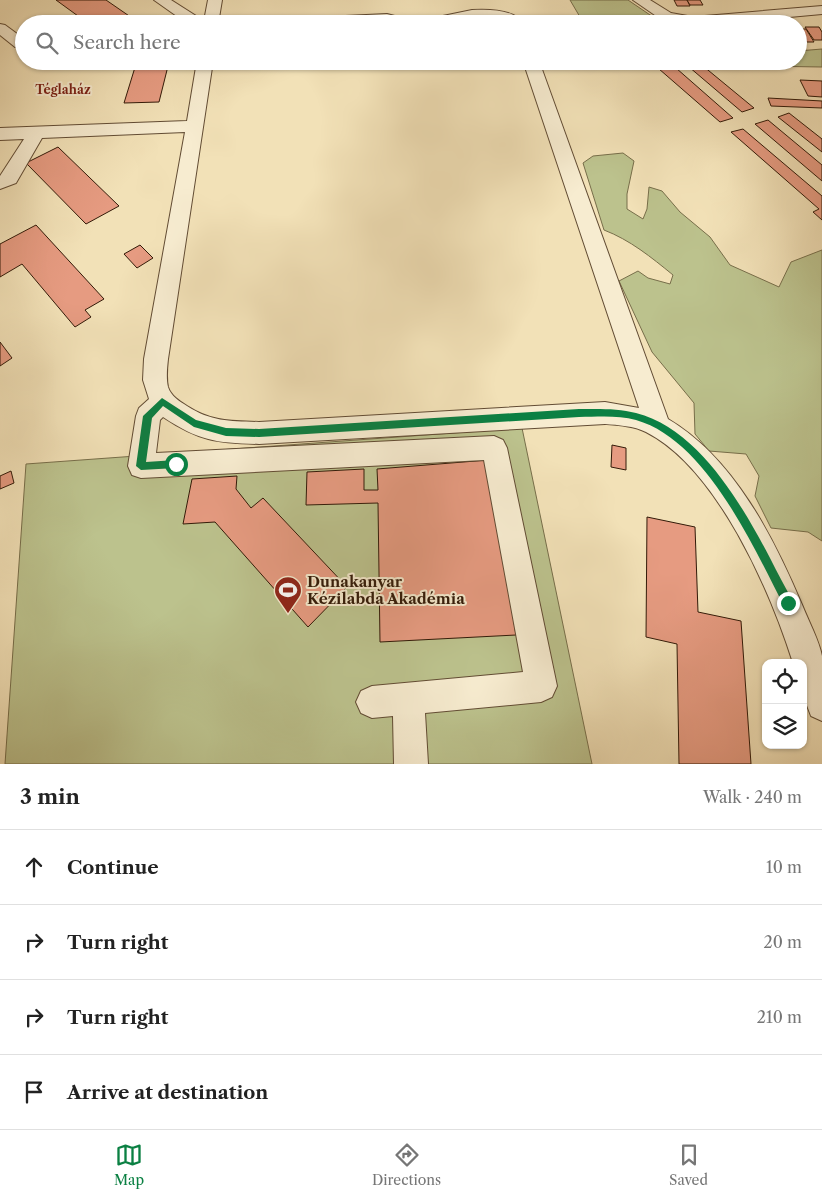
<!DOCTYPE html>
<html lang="en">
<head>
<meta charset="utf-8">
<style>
	:root { --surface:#fff; --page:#f6f6f6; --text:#222; --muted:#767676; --line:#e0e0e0; --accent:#0b8043 }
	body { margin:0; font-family:"Libre Caslon Text",serif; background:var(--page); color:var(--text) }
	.controls { position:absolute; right:15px; bottom:15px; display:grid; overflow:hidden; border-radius:10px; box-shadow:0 1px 4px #0004 }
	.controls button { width:45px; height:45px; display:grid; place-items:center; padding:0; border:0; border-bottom:1px solid var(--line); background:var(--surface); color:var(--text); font:25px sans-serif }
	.stop { position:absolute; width:15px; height:15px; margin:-11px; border:4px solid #0b8043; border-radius:50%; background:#fff }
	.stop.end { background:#0b8043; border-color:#fff; box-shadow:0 1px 5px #0008 }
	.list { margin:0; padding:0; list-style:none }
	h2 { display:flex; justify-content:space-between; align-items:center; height:65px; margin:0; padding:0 20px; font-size:21px }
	h2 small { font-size:16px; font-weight:400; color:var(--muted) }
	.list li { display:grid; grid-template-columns:32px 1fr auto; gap:15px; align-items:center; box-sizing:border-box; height:75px; padding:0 20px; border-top:1px solid var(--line) }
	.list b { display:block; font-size:19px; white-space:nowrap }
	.list em { font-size:16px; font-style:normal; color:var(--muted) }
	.icon { flex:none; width:28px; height:28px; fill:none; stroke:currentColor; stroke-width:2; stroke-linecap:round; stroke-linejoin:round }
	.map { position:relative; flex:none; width:822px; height:764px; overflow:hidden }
	.search { position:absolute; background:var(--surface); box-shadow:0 1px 4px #0004; left:15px; right:15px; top:15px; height:55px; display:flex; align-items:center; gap:12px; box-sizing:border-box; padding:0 18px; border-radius:28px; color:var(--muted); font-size:19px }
	.sheet { height:365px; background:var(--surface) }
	nav { display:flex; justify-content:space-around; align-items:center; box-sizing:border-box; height:70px; border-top:1px solid var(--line); background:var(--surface); font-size:14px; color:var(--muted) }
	nav a { display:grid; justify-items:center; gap:2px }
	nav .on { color:var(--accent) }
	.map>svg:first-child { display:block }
</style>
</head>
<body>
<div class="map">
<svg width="822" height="764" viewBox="0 0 822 764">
	<rect width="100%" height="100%" fill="#f2e1b7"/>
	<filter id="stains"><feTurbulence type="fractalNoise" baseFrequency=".004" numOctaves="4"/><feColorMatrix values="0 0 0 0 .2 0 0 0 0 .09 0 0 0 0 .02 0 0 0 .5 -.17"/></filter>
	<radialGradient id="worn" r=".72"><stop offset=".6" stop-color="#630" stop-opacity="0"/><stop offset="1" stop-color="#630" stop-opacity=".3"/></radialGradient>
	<g fill="#bcc28d" stroke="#776e4a">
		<path d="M570 0H628L656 19 671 24H587L580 17Z"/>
		<path d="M822 49V67L758 66 732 61H798V51Z"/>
		<path d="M623 153 634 161 627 194V209L643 219 647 209 649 187 662 191 680 212 710 237 730 265 779 287 791 262 822 250V541L808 532 771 528 755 496 759 476 746 454 709 451 695 434 694 403 652 352 619 281 638 271 648 278 670 284 673 275C651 257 630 240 604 230L583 163 593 156Z"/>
		<path d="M522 428 592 764H5L26 464Z"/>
	</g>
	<g fill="#e69b81" stroke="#321a08">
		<path d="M56 0H106L135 20 127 24H89Z"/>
		<path d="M674 0H687L690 6H677Z"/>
		<path d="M687 0H700L703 5H690Z"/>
		<path d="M805 27H819L822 32V40H814Z"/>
		<path d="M798 29H806L814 42H801L798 38Z"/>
		<path d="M668 61 733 118 720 122 651 62Z"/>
		<path d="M682 61H697L754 108 742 112Z"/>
		<path d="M169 62 159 102 124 103 136 64Z"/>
		<path d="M800 80 822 81V97L808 96Z"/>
		<path d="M768 98 822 101V108L771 106Z"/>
		<path d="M789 113 822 139V152L778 117Z"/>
		<path d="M768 120 822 165V181L755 124Z"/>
		<path d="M743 129 822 196V220L813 212 819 209 731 132Z"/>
		<path d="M58 147 119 206 86 224 26 163Z"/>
		<path d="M36 225 104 299 85 310 91 317 75 327 22 264 0 277V244Z"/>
		<path d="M140 245 153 258 137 268 124 254Z"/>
		<path d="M0 342 12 358 0 366Z"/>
		<path d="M612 445 626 448V470L611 467Z"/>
		<path d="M488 460 516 635 380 642 378 503 306 505 307 472 364 469V490H378L377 469Z"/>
		<path d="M11 471 14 483 0 489V476Z"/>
		<path d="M237 476 236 489 251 508 263 498 347 587 308 627 215 522 183 524 192 479Z"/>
		<path d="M647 517 695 527 698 612 741 621 751 764H679L677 644 646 637Z"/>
	</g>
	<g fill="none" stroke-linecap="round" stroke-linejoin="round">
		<g stroke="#624c34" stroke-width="2">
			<g id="minor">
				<path d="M154 0H171L204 21 208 0H222L218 24H188Z"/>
				<path d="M633 0H650L671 13 693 17 822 6V14L712 24H682L662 20Z"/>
				<path d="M472 10C489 9 514 9 525 24H507L497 19 481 18 448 24H433L438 17Z"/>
				<path d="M387 14 414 21 416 24H255L262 20Z"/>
				<path d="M0 24 5 25 24 39V48L15 47 0 35Z"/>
				<path d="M197 61H213L168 359C167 368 166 378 168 387 171 396 179 401 187 406 212 422 230 421 259 422L605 402 639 408 523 61H539L668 419C734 458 774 538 803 607 809 622 819 640 822 656 822 677 822 700 822 721L811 716 803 695V663H793C770 590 717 468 646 432 634 426 618 425 605 424L259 444C216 443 199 441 163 417L160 420 156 453 494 436 503 440 507 448 557 686 552 697 541 702 425 713 428 764H394L393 716 372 718 361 713 356 702 361 691 372 686 523 672 484 460 141 478 132 475 128 466 136 416 139 408 149 399 143 380 144 359 185 132 42 138 16 183 0 189V176L24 139 0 140V128L187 121Z"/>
			</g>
		</g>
		<use href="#minor" fill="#f7ecd0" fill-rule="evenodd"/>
	</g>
	<path fill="#0b8043" d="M162 398 196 420 226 428 259 429 579 409C597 409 618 408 636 413 699 429 742 505 770 558 777 573 786 587 793 603L791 606H784C753 546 706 440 636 420 618 415 597 417 579 417L259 437 226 436 194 427 163 406 152 418 146 462 176 460 180 464 176 468 141 470 136 466 143 416Z"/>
	<defs>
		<g id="stadium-pin" transform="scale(1.4375)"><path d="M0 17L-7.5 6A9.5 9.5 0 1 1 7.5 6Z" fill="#8f2418" stroke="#f7ecd0"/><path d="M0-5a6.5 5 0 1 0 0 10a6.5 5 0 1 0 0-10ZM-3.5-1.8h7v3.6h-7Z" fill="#fff"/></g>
	</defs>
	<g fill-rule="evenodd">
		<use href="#stadium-pin" x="288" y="590"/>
	</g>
	<g text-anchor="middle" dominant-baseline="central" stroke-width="4" stroke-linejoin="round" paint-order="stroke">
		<g font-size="12" font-weight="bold" fill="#7a1f14" stroke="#f7ecd0">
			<text x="63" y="89">Téglaház</text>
		</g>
		<g font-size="15" font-weight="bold" fill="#321a08" stroke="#f7ecd0" text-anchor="start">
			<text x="307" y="581">Dunakanyar<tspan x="307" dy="17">Kézilabda Akadémia</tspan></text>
		</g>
	</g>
	<rect width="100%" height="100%" filter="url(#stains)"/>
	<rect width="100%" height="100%" fill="url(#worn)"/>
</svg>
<div class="controls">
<button><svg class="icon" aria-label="locate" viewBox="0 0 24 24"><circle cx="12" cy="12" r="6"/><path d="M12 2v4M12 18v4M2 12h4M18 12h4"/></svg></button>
<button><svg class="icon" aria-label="layers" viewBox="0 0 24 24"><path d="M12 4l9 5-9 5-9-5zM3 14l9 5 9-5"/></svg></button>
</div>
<div class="stop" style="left:176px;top:464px"></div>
<div class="stop end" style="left:788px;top:603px"></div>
<div class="search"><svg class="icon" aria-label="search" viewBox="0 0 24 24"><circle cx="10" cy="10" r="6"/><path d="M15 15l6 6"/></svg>Search here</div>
</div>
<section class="sheet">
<h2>3 min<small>Walk · 240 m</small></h2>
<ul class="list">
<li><svg class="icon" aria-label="ahead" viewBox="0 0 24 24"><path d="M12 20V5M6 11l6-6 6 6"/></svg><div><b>Continue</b></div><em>10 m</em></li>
<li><svg class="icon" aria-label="right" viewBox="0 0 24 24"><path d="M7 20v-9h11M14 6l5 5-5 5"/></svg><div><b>Turn right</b></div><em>20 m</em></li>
<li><svg class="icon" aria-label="right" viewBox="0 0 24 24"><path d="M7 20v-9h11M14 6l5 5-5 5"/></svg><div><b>Turn right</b></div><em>210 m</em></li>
<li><svg class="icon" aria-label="arrive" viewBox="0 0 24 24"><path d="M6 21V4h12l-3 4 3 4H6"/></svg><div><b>Arrive at destination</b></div></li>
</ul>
</section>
<nav>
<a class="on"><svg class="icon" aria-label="map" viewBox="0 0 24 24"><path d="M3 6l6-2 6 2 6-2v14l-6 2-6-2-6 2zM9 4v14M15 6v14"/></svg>Map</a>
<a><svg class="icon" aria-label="directions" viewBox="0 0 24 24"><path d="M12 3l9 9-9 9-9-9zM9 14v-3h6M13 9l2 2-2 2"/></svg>Directions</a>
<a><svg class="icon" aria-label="saved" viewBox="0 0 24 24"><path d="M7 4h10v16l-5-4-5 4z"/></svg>Saved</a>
</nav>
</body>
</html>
